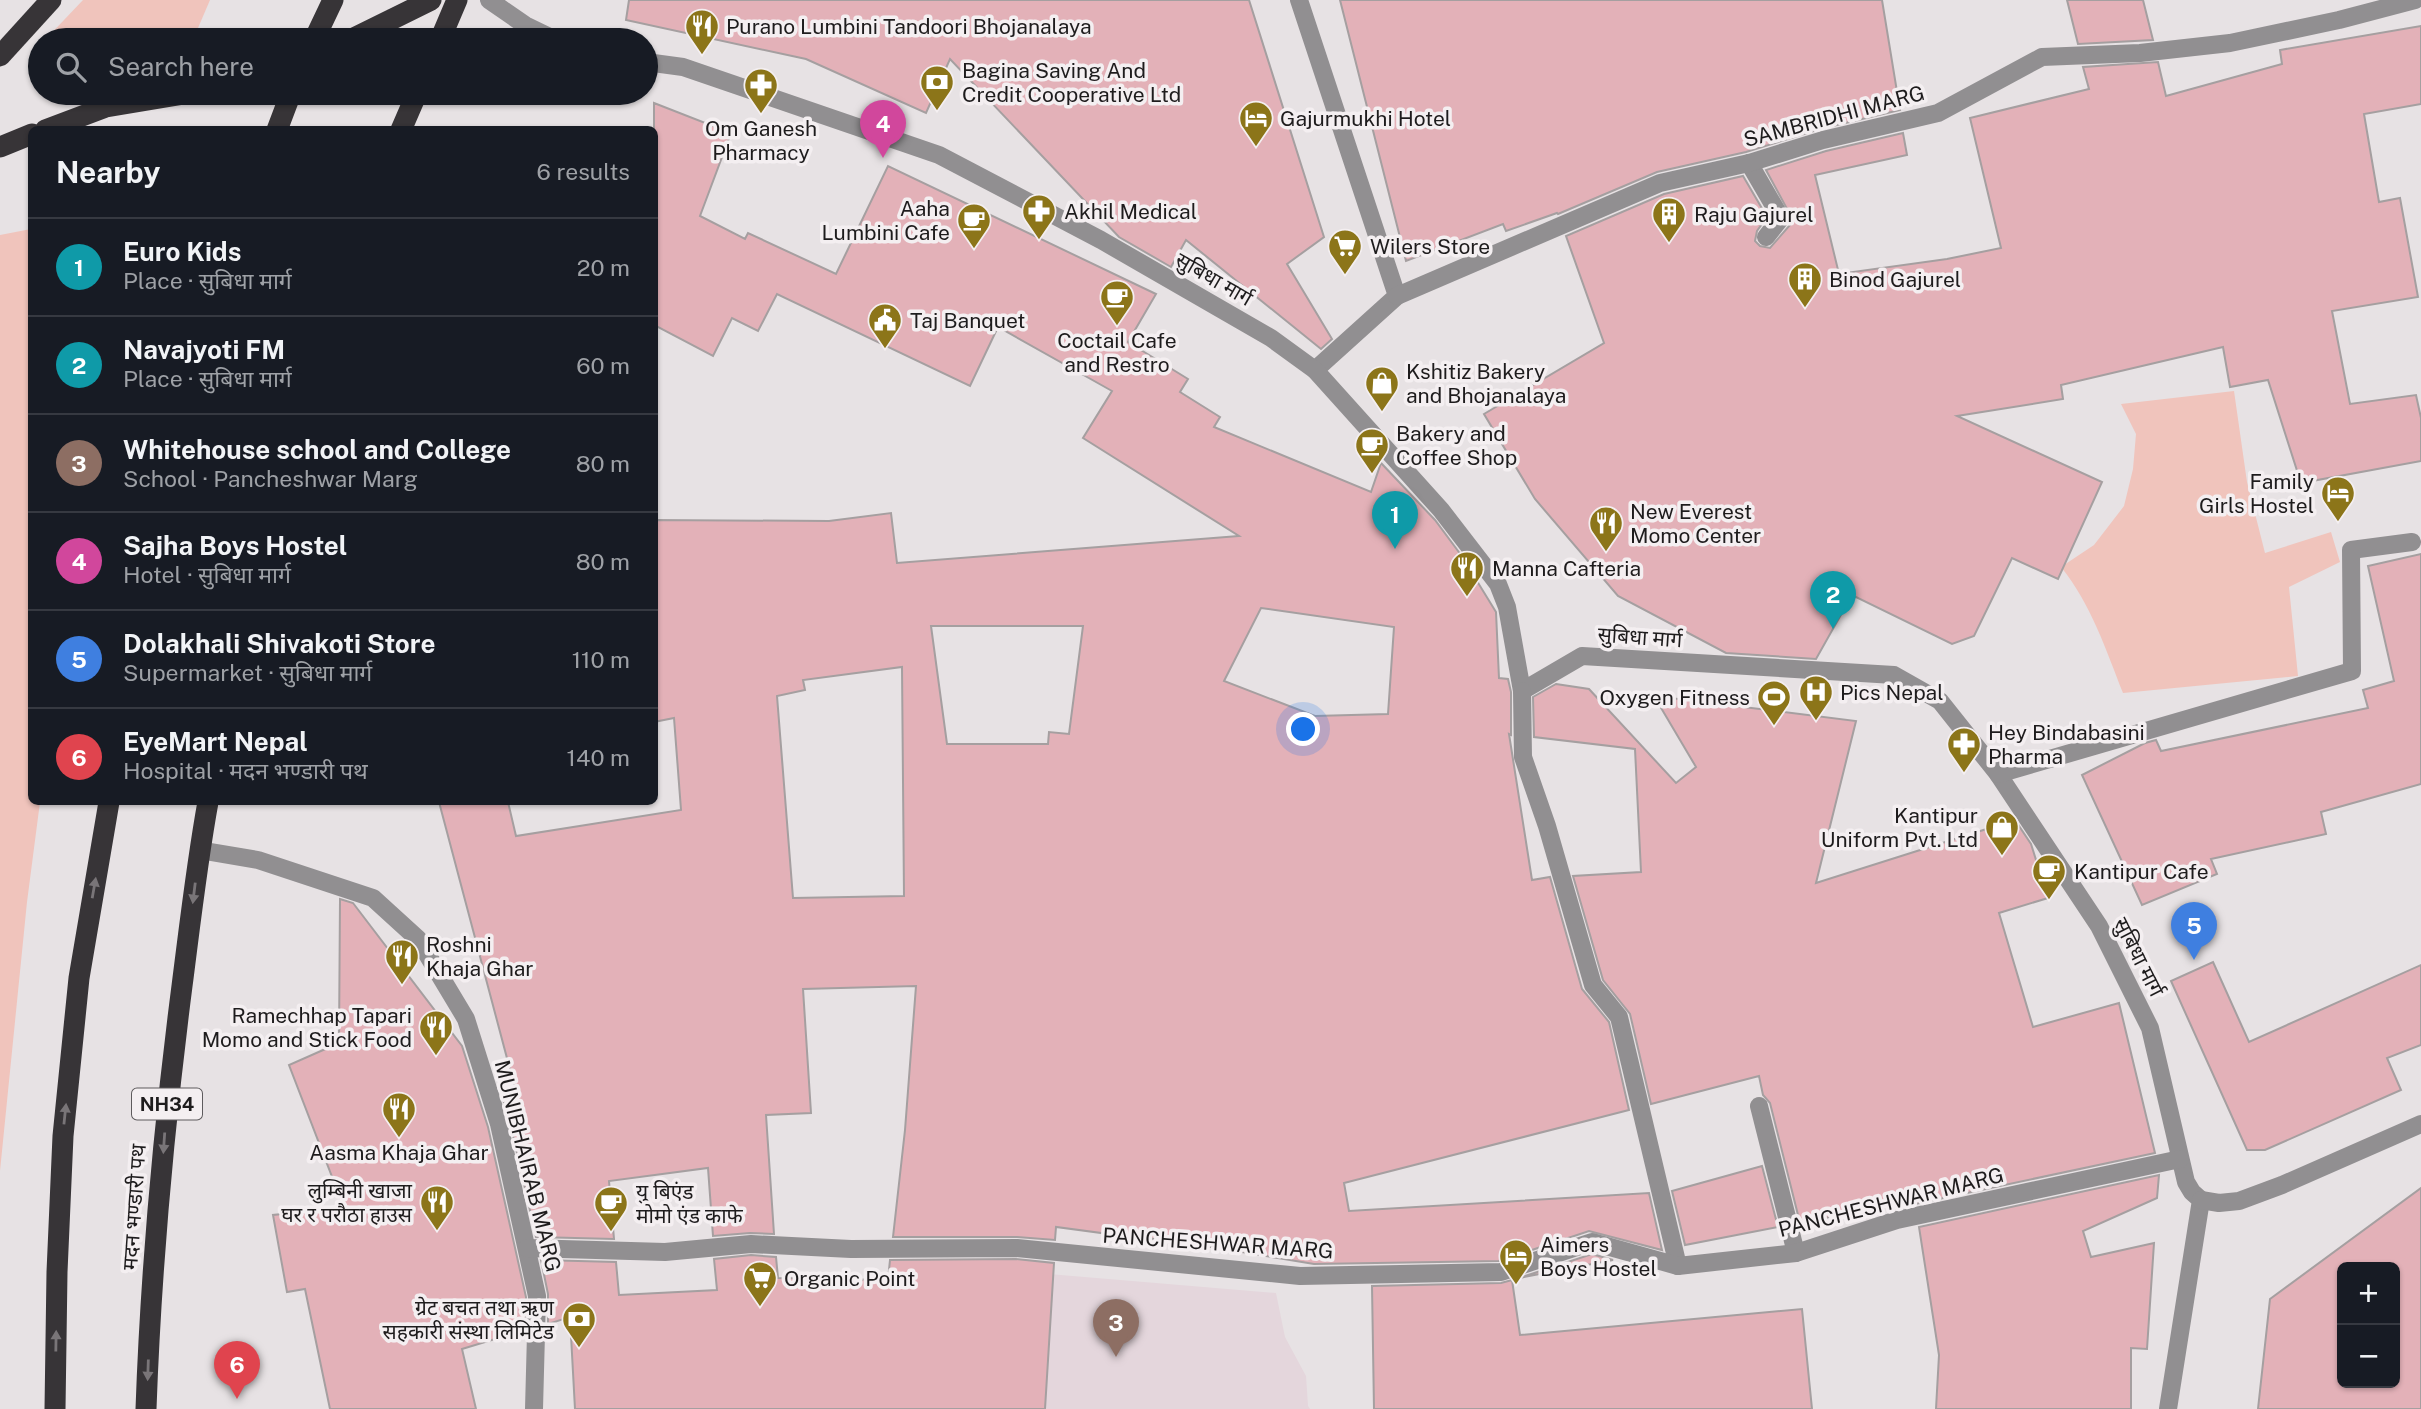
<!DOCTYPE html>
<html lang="en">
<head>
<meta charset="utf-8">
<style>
	:root { --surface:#171b24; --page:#242831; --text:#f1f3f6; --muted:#9ea1a6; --line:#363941; --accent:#1a73e8 }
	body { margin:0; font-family:"Public Sans","Noto Sans Devanagari",sans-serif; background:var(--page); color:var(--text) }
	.controls { position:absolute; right:21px; bottom:21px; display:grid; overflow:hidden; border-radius:10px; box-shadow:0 2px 5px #0004 }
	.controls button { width:63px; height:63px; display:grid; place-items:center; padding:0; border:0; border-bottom:2px solid var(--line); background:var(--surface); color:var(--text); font:35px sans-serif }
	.you { position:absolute; left:1304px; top:730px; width:24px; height:24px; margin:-18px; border:5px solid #fff; border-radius:50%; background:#1a73e8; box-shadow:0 0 0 10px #1a73e833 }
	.badge { display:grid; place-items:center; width:46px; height:46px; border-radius:50%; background:var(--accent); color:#fff; font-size:23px; font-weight:700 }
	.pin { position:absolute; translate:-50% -58px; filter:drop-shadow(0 2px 4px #0008) }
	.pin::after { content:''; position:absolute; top:37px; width:24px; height:21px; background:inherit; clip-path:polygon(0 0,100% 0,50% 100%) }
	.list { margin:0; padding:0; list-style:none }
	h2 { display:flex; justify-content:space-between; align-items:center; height:91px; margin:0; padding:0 28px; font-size:30px }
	h2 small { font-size:23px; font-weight:400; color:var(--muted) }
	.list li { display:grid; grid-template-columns:46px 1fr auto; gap:21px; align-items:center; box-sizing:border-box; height:98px; padding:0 28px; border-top:2px solid var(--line) }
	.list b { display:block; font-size:26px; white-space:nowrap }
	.list p { margin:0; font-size:23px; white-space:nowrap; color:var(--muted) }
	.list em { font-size:23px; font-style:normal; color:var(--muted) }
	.icon { flex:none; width:38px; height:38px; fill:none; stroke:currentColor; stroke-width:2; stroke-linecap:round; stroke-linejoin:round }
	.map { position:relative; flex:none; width:2421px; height:1409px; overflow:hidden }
	.search { position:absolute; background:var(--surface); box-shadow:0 2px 5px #0004; left:28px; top:28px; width:630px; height:77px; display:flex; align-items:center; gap:18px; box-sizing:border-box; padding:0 24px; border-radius:38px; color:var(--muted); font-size:26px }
	.panel { position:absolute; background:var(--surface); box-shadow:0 2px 5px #0004; left:28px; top:126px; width:630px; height:679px; border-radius:10px }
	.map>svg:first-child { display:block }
</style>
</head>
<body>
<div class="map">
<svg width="2421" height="1409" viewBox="0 0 2421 1409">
	<rect width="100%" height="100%" fill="#e7e2e4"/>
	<path fill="#e4d6dc" d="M941 1265 1276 1293 1285 1337 1306 1376 1308 1406 1310 1409H933Z"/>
	<g fill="#f0c4bc">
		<path d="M83 0H210L195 35 185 40H45Z"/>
		<path d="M31 229 32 802H40L27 902 0 1171V235Z"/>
		<path d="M2234 391 2247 482 2265 553 2331 532 2340 562 2289 587 2298 676 2123 693C2106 650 2091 604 2061 567L2094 545 2124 506 2133 469 2136 434 2121 404Z"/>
	</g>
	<g fill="#e3b1b8" stroke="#a59fa0" stroke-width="2" fill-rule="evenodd">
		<path d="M629 0H1249L1324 237 1287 264 1332 339 1321 349 1186 240 1171 267 1119 237 950 59 926 113 806 59 626 20Z"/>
		<path d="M1340 0H1882L1900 110 1820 129 1746 152 1657 172 1558 214 1557 213 1506 231 1503 224 1406 261Z"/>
		<path d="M2067 0H2143L2153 40 2078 44Z"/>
		<path d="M2421 26V104L2364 114 2379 202 2400 198 2418 297 2332 311 2350 404 2416 395 2421 418V461L2301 483 2268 380 2230 387 2223 347 2061 385 2063 399 1957 416 2102 482 2058 579 2012 558 1974 636 1952 644 1852 595 1816 659 1726 653 1618 596 1535 499 1484 414 1604 343 1566 236 1664 194 1743 176 1767 217 1757 231 1755 241 1760 246 1770 248 1790 225 1792 218 1766 170 1826 151 1903 133 1907 155 1815 175 1839 274 1947 259 2001 248 1970 118 2089 89 2083 67 2158 62 2166 96 2282 64 2280 50Z"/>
		<path d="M654 103 731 133 700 216 745 239 748 233 836 274 888 166 1156 294 1128 342 1188 379 1180 392 1220 417 1214 427 1371 492 1381 463 1435 520 1461 555 1496 612 1499 678 1508 679 1511 692V735L1509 734 1532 880 1550 877 1582 989 1609 1022 1629 1110 1344 1183 1349 1211 1649 1193 1662 1250 1589 1231 1499 1261 1314 1264 1199 1245V1247L1109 1231V1234L1056 1227 1055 1240 1017 1237H893L905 1130 916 986 803 989 811 1113 766 1115 774 1234 750 1233 713 1236 708 1168 609 1181 614 1239 536 1237 510 1122 502 1096 525 1126 439 802H508L516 836 681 810 674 718 654 722V520L829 521 891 513 897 563 1239 536 1083 438 1112 391 998 327 970 386 777 294 758 331 732 318 713 356 654 325ZM1261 608 1394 627 1388 714 1315 716 1224 681ZM931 626H1083L1069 734 1049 732 1048 744H947ZM902 667 904 896 793 898 777 696 805 690 803 680Z"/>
		<path d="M2421 554V784L2321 812 2326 834 2211 859 2217 874 2142 905 2082 775 2145 743 2156 740 2161 751 2368 708 2363 690 2394 681 2368 566Z"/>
		<path d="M1556 684 1589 689 1676 783 1696 767 1654 696 1856 721 1816 883 2015 820 2031 844 2048 898 1999 913 2033 1027 2119 1003 2155 1153 1915 1204V1200L1800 1223 1770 1103 1763 1095 1759 1076 1651 1104 1630 1014 1603 980 1573 876 1641 872 1635 749 1534 737 1533 697Z"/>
		<path d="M340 899 353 903 462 1046 488 1127 526 1297 525 1330 462 1349 476 1409H330L305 1289 287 1292 273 1215 344 1208 289 1065 339 1043Z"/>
		<path d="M2213 962 2249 1042 2421 965V1045L2387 1058 2401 1090 2265 1150H2247L2171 981Z"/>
		<path d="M1762 1166 1778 1227 1685 1245 1672 1191Z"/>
		<path d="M2159 1175 2157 1198 2083 1231 2091 1257 2154 1243 2147 1349 2131 1348V1409H1936L1939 1355 1919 1227Z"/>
		<path d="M2421 1188V1409H2258L2270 1299ZM2342 1267H2395V1383H2342Z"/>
		<path d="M1592 1254 1613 1260 1519 1278Z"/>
		<path d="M751 1255 776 1257 778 1278 888 1280 890 1260 1016 1259 1054 1263 1045 1409H575L570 1317 548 1324V1294L541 1260 616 1262 619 1295 717 1290 714 1259Z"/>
		<path d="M1512 1280 1520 1335 1802 1309 1812 1409H1374L1372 1286 1501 1283Z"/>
	</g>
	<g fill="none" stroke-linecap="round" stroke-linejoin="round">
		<g stroke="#918f91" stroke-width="18">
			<path d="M489 0 525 25 556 40"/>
			<path d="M1299 0 1397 296 1315 370"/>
			<path d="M646 62 683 67 939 155 1101 240 1271 338 1315 370 1441 510 1498 584 1507 607 1522 691 1582 656 1894 675 1940 701 1998 774 2099 926 2150 1028 2186 1182 2192 1192 2201 1200 2168 1409"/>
			<path d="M1749 163 1781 218 1766 237"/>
			<path d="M1397 296 1660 183 1749 163 1823 140 1938 113 2042 57 2140 53 2230 43 2339 20 2415 0"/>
			<path d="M1522 691 1523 757 1547 826 1593 985 1619 1017 1678 1266"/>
			<path d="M1998 774 2352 671 2351 550 2412 542"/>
			<path d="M199 850 258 860 373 898 418 939 466 1019 499 1124 537 1296 534 1409"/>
			<path d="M1759 1106 1796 1253"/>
			<path d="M2201 1200 2219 1203 2239 1201 2282 1185 2421 1124"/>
			<path d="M527 1248 665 1252 751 1244 851 1249 1017 1248 1300 1276 1501 1272 1592 1242 1678 1266 1796 1253 1897 1220 2180 1159"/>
		</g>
		<g stroke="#373437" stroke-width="21">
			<path d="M314 40 333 0"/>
			<path d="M350 40 431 0"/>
			<path d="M440 40 457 0"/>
			<path d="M0 56 51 0"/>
			<path d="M45 130 106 107 190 93"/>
			<path d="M277 130 291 93"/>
			<path d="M401 130 417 93"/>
			<path d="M0 147 32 134"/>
			<path d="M55 1409 57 1272 63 1136 79 978 109 802"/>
			<path d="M146 1409C151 1267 164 1126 182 986 190 924 197 862 208 802"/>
		</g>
	</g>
	<defs><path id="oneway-solid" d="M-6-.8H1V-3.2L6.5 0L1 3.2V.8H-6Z" transform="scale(1.75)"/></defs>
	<g fill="#797578">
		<use href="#oneway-solid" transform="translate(94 888) rotate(-80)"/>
		<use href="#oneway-solid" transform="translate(194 893) rotate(97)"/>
		<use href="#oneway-solid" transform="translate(65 1114) rotate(-84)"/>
		<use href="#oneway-solid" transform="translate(164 1143) rotate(94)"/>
		<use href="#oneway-solid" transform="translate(56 1341) rotate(-89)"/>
		<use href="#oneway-solid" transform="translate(148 1370) rotate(92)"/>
	</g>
	<defs>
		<g id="restaurant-pin" transform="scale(1.75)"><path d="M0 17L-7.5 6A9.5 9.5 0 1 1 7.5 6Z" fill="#8c7519" stroke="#f4eff1"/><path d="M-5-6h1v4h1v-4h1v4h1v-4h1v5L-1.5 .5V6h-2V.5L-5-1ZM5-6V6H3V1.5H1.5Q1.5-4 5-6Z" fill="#fff"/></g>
		<g id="bank-pin" transform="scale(1.75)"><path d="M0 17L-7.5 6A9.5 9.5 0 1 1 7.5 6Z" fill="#8c7519" stroke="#f4eff1"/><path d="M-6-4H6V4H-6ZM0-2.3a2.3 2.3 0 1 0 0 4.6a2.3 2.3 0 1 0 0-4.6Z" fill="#fff"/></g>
		<g id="pharmacy-pin" transform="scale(1.75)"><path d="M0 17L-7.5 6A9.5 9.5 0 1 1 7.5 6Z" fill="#8c7519" stroke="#f4eff1"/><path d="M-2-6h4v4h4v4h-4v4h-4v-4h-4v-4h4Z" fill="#fff"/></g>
		<g id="hotel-pin" transform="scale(1.75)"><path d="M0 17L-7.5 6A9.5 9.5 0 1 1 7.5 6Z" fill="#8c7519" stroke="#f4eff1"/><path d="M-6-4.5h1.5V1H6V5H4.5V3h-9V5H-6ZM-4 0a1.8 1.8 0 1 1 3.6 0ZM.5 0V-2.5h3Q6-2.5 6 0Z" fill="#fff"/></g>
		<g id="building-pin" transform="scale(1.75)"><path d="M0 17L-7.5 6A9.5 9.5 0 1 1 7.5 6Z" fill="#8c7519" stroke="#f4eff1"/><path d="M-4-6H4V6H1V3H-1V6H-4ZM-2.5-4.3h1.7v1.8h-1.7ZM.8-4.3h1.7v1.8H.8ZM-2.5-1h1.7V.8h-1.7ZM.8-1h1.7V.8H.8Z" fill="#fff"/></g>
		<g id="cafe-pin" transform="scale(1.75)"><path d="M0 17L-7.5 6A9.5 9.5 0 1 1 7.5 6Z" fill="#8c7519" stroke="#f4eff1"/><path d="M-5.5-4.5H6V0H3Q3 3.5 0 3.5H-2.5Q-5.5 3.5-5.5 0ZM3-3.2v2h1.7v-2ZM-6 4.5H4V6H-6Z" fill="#fff"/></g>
		<g id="supermarket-pin" transform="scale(1.75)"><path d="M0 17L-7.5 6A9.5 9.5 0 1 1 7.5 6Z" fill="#8c7519" stroke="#f4eff1"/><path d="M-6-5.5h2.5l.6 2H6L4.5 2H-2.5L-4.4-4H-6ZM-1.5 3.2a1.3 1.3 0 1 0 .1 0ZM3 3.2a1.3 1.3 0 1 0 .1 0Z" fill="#fff"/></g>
		<g id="civic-pin" transform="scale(1.75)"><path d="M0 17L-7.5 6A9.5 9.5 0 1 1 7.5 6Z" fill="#8c7519" stroke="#f4eff1"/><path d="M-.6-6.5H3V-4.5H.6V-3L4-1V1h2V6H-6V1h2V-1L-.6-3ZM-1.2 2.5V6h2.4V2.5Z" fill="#fff"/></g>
		<g id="shop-pin" transform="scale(1.75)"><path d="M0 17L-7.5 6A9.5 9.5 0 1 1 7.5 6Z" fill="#8c7519" stroke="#f4eff1"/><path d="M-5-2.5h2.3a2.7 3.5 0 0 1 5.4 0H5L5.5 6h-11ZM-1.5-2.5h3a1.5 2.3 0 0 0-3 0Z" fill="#fff"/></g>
		<g id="hospital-pin" transform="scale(1.75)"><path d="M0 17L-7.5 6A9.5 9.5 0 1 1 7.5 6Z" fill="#8c7519" stroke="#f4eff1"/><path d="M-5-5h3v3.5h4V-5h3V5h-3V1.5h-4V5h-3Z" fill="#fff"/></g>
		<g id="stadium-pin" transform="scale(1.75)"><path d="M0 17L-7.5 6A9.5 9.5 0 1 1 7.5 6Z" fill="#8c7519" stroke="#f4eff1"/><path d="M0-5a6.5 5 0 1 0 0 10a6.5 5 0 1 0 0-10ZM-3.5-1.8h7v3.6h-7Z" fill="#fff"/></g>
	</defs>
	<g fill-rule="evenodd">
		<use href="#restaurant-pin" x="702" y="26"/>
		<use href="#bank-pin" x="937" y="82"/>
		<use href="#pharmacy-pin" x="761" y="85"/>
		<use href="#hotel-pin" x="1256" y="118"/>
		<use href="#pharmacy-pin" x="1039" y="211"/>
		<use href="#building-pin" x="1669" y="214"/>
		<use href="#cafe-pin" x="974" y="220"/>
		<use href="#supermarket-pin" x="1345" y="246"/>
		<use href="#building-pin" x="1805" y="279"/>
		<use href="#cafe-pin" x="1117" y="297"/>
		<use href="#civic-pin" x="885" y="320"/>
		<use href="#shop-pin" x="1382" y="383"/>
		<use href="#cafe-pin" x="1372" y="445"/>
		<use href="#hotel-pin" x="2338" y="493"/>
		<use href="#restaurant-pin" x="1606" y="523"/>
		<use href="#restaurant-pin" x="1467" y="568"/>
		<use href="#hospital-pin" x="1816" y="692"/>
		<use href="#stadium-pin" x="1774" y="697"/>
		<use href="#pharmacy-pin" x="1964" y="744"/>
		<use href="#shop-pin" x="2002" y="827"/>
		<use href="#cafe-pin" x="2049" y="871"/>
		<use href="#restaurant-pin" x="402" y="956"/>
		<use href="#restaurant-pin" x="436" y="1027"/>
		<use href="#restaurant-pin" x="399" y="1109"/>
		<use href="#restaurant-pin" x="437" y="1202"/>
		<use href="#cafe-pin" x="611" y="1203"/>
		<use href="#hotel-pin" x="1516" y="1256"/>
		<use href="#supermarket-pin" x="760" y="1278"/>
		<use href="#bank-pin" x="579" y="1319"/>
	</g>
	<g text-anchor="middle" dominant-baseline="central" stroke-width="7" stroke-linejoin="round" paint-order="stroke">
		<rect fill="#f4eff1" stroke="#5e5b5d" stroke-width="2" x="132" y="1088.5" width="70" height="31" rx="5"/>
		<g font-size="19" font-weight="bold" fill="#1e1c1d">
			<text x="167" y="1104">NH34</text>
		</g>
		<g font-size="21" fill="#1e1c1d" stroke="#f4eff1" text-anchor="start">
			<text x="726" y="26">Purano Lumbini Tandoori Bhojanalaya</text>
			<text x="962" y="70">Bagina Saving And<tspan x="962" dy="24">Credit Cooperative Ltd</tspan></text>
			<text x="1280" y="118">Gajurmukhi Hotel</text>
			<text x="761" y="128" text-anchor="middle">Om Ganesh<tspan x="761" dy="24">Pharmacy</tspan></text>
			<text x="950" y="208" text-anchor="end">Aaha<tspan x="950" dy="24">Lumbini Cafe</tspan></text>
			<text x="1064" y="211">Akhil Medical</text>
			<text x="1694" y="214">Raju Gajurel</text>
			<text x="1370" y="246">Wilers Store</text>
			<text x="1829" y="279">Binod Gajurel</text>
			<text x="910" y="320">Taj Banquet</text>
			<text x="1117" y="340" text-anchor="middle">Coctail Cafe<tspan x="1117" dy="24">and Restro</tspan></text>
			<text x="1406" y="371">Kshitiz Bakery<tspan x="1406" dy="24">and Bhojanalaya</tspan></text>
			<text x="1396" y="433">Bakery and<tspan x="1396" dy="24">Coffee Shop</tspan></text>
			<text x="2314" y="481" text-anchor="end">Family<tspan x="2314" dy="24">Girls Hostel</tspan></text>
			<text x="1630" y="511">New Everest<tspan x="1630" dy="24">Momo Center</tspan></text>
			<text x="1492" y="568">Manna Cafteria</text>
			<text x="1840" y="692">Pics Nepal</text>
			<text x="1750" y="697" text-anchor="end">Oxygen Fitness</text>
			<text x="1988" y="732">Hey Bindabasini<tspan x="1988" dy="24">Pharma</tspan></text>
			<text x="1978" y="815" text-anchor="end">Kantipur<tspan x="1978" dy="24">Uniform Pvt. Ltd</tspan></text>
			<text x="2074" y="871">Kantipur Cafe</text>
			<text x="426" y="944">Roshni<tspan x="426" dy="24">Khaja Ghar</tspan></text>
			<text x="412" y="1015" text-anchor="end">Ramechhap Tapari<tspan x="412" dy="24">Momo and Stick Food</tspan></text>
			<text x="399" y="1152" text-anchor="middle">Aasma Khaja Ghar</text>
			<text x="412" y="1190" text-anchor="end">लुम्बिनी खाजा<tspan x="412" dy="24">घर र परौठा हाउस</tspan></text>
			<text x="636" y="1191">यु बिएंड<tspan x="636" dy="24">मोमो एंड काफे</tspan></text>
			<text x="1540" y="1244">Aimers<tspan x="1540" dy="24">Boys Hostel</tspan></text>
			<text x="784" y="1278">Organic Point</text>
			<text x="554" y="1307" text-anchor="end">ग्रेट बचत तथा ऋण<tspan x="554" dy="24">सहकारी संस्था लिमिटेड</tspan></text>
		</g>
		<g font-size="21" fill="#1e1c1d" stroke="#f4eff1">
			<text transform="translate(1834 116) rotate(-15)">SAMBRIDHI MARG</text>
			<text transform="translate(1214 279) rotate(30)">सुबिधा मार्ग</text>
			<text transform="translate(1640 637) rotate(4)">सुबिधा मार्ग</text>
			<text transform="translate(2139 957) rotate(63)">सुबिधा मार्ग</text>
			<text transform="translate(528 1166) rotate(76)">MUNIBHAIRAB MARG</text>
			<text transform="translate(1891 1202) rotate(-14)">PANCHESHWAR MARG</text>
			<text transform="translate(134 1207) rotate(-86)">मदन भण्डारी पथ</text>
			<text transform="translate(1218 1243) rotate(4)">PANCHESHWAR MARG</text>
		</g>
	</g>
</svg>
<div class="controls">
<button>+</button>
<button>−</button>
</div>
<div class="you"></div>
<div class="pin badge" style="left:1395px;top:549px;background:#0f9aa8">1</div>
<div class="pin badge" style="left:1833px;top:629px;background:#0f9aa8">2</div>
<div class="pin badge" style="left:1116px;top:1357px;background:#8d6e63">3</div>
<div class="pin badge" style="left:883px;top:158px;background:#d1479c">4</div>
<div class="pin badge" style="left:2194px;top:960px;background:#3f7fe0">5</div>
<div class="pin badge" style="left:237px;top:1399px;background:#e0444e">6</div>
<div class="search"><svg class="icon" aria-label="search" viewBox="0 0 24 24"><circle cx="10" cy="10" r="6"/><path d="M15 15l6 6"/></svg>Search here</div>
<section class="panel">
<h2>Nearby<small>6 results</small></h2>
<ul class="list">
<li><span class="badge" style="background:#0f9aa8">1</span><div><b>Euro Kids</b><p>Place · सुबिधा मार्ग</p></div><em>20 m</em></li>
<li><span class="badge" style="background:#0f9aa8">2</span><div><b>Navajyoti FM</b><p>Place · सुबिधा मार्ग</p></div><em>60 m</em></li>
<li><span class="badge" style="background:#8d6e63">3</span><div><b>Whitehouse school and College</b><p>School · Pancheshwar Marg</p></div><em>80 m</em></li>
<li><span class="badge" style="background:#d1479c">4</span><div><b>Sajha Boys Hostel</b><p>Hotel · सुबिधा मार्ग</p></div><em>80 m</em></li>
<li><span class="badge" style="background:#3f7fe0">5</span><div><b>Dolakhali Shivakoti Store</b><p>Supermarket · सुबिधा मार्ग</p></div><em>110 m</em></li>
<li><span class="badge" style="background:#e0444e">6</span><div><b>EyeMart Nepal</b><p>Hospital · मदन भण्डारी पथ</p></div><em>140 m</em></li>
</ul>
</section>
</div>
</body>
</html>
